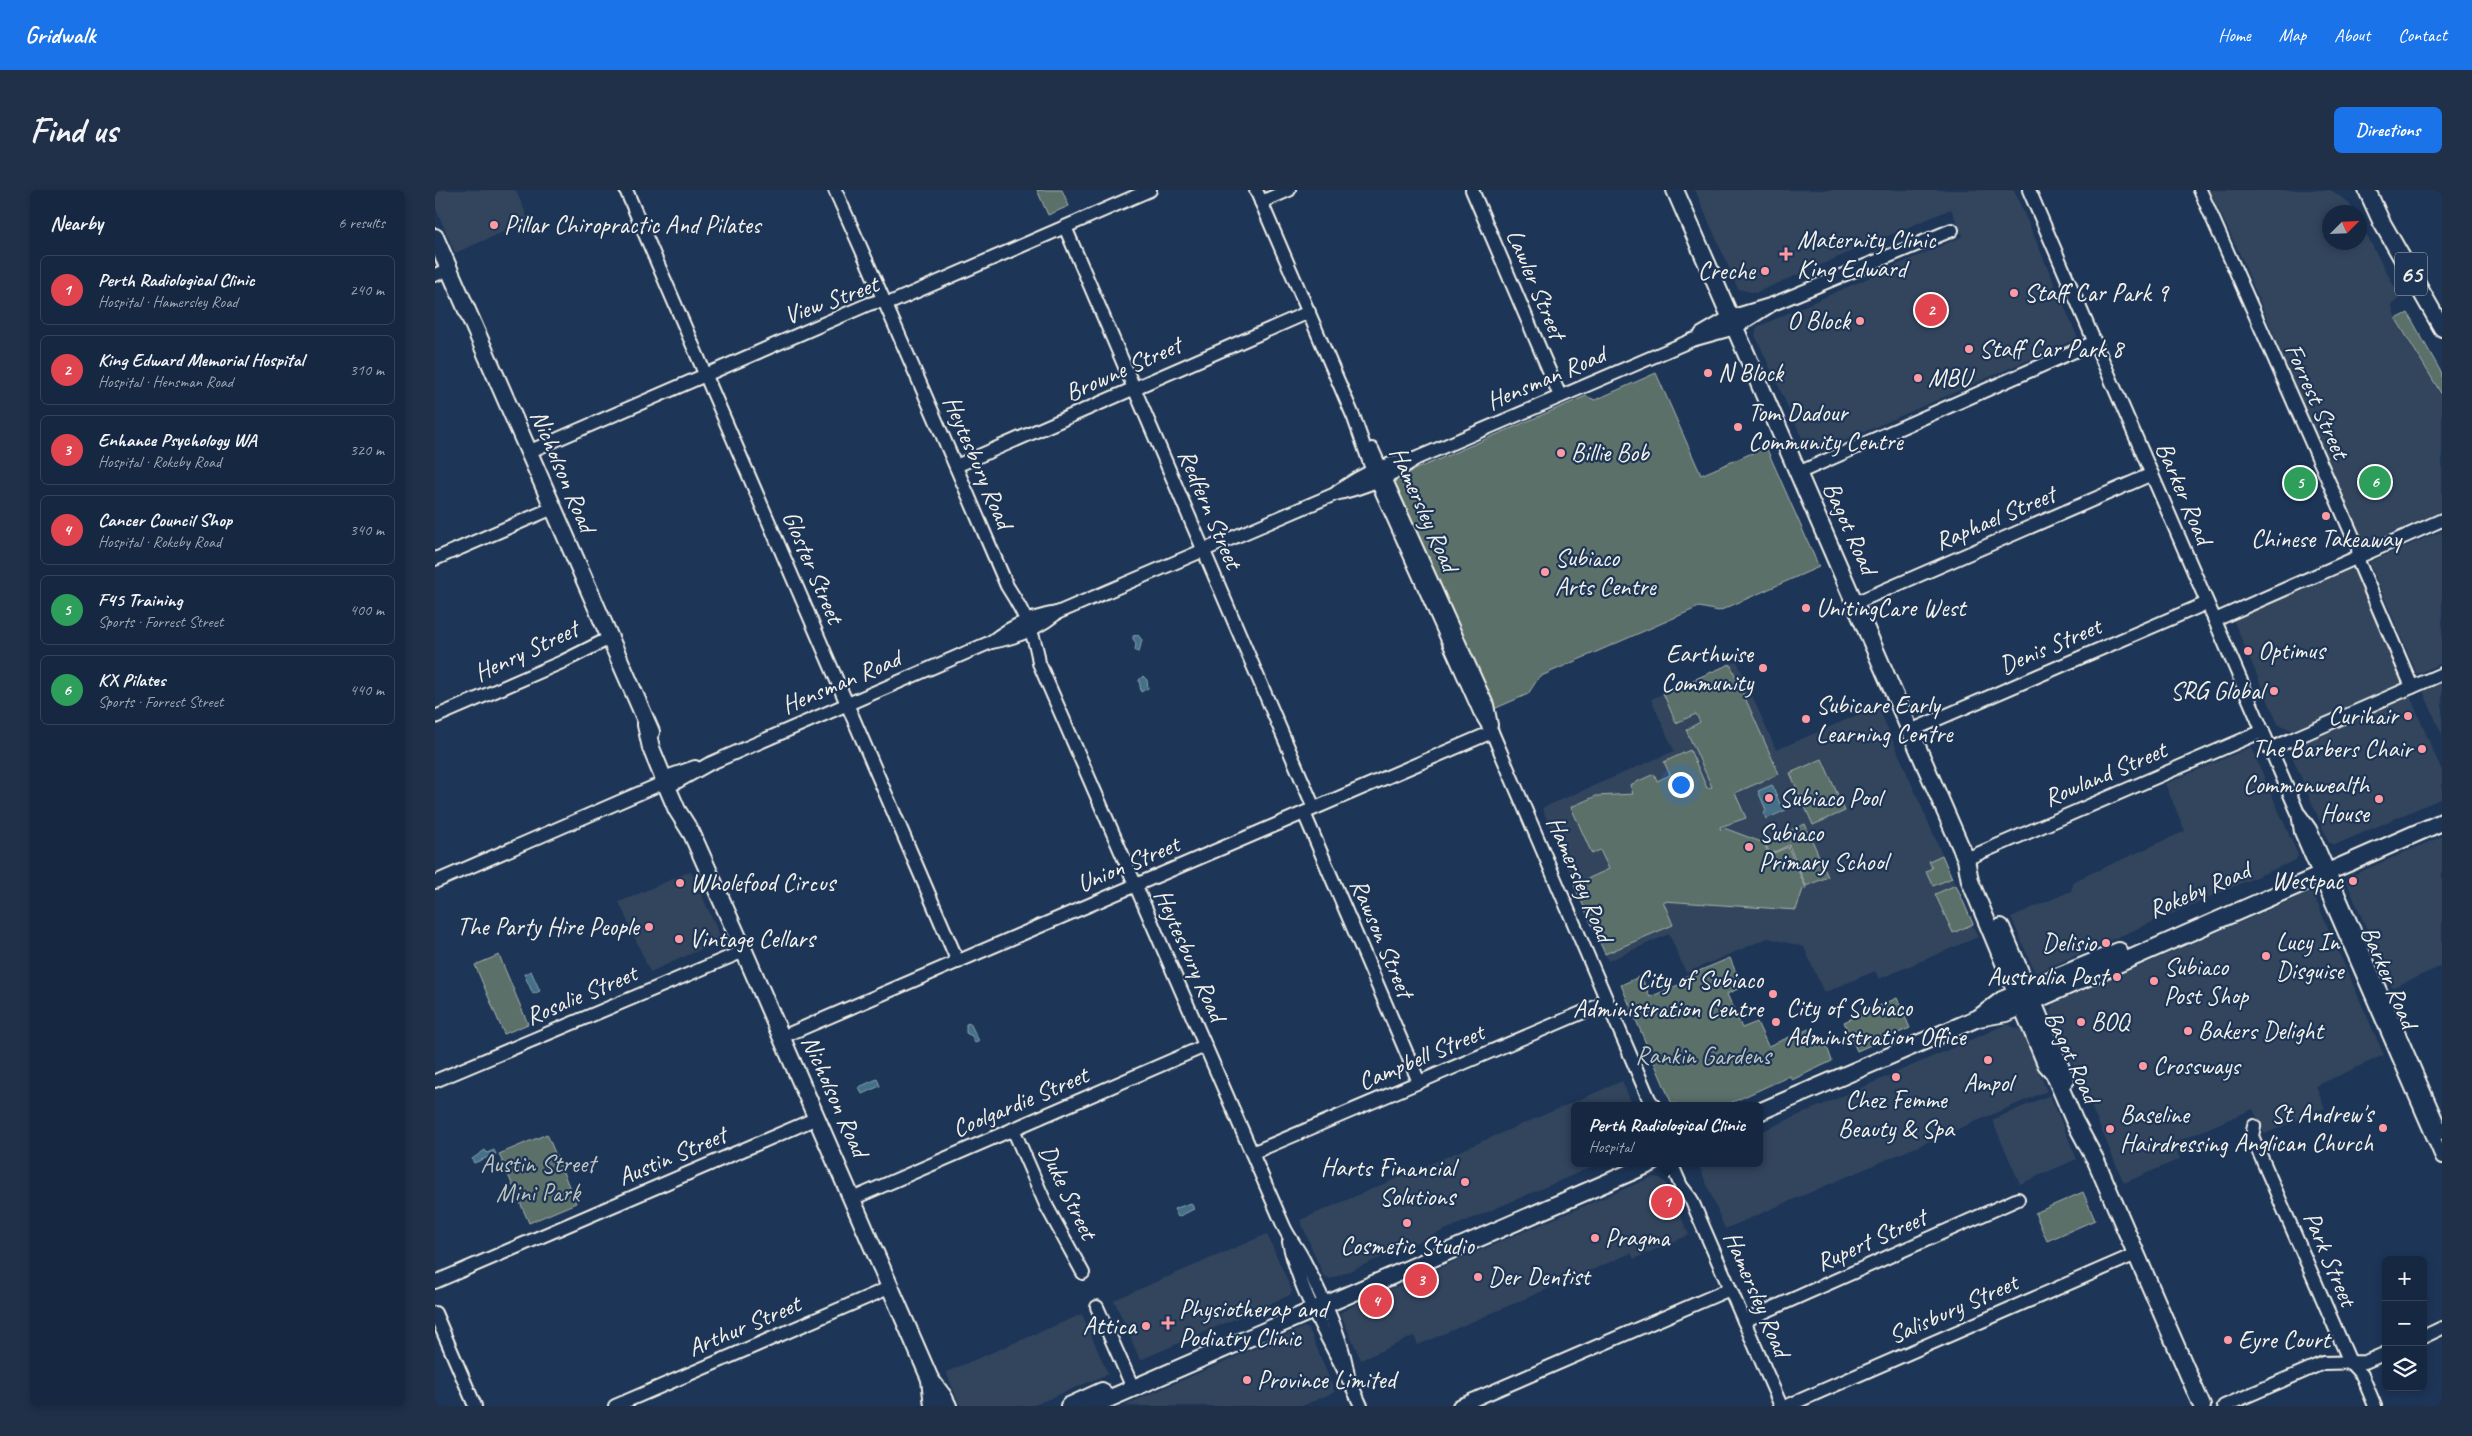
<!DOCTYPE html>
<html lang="en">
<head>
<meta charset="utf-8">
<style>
	:root { --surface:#162841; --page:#1f3048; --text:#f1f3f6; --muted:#9ea6b1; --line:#35445a; --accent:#1a73e8 }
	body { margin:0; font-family:Caveat,sans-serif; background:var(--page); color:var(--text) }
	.controls { position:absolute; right:15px; bottom:15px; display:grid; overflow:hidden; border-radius:8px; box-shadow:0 2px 8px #0003 }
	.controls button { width:45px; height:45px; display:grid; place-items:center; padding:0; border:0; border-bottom:1px solid var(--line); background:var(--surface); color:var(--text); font:25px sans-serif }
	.compass { position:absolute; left:1887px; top:15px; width:45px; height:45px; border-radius:50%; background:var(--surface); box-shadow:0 2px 8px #0003; rotate:66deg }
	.you { position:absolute; left:1245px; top:594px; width:18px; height:18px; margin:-12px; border:4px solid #fff; border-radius:50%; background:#1a73e8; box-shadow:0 0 0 8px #1a73e833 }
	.badge { display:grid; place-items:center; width:32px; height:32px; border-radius:50%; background:var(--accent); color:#fff; font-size:16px; font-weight:700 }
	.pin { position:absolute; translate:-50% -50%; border:2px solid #fff; box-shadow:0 1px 5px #0006 }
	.popup { position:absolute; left:1136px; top:912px; width:192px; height:65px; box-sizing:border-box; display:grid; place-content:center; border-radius:8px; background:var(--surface); filter:drop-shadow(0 1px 4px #0005); font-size:16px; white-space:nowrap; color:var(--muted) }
	.popup b { font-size:19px; color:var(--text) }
	.popup::after { content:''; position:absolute; left:50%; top:100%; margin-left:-10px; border:10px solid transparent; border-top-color:var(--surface) }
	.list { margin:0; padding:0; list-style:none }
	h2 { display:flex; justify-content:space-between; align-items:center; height:65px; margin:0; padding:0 20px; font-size:21px }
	h2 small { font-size:16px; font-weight:400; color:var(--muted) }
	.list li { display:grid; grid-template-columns:32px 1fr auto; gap:15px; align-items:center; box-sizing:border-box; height:70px; margin:0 10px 10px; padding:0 10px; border:1px solid var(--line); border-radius:8px }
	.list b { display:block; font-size:19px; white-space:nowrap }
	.list p { margin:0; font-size:16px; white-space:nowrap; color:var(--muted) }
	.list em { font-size:16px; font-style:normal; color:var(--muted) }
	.icon { flex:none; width:28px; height:28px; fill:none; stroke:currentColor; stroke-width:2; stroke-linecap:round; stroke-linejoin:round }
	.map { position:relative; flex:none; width:2007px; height:1216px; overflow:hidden; border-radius:8px }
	header { display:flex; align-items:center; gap:30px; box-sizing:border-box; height:70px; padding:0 25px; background:var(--accent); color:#fff }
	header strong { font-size:24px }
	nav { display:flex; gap:28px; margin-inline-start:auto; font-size:18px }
	.intro { display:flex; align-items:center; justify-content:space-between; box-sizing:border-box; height:120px; padding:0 30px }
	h1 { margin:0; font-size:35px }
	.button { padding:12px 22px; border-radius:8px; background:var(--accent); color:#fff; font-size:18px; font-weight:700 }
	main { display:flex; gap:30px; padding:0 30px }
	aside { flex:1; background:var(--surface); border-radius:8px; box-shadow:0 2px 8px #0003 }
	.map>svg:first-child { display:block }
</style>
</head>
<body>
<header>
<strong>Gridwalk</strong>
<nav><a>Home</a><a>Map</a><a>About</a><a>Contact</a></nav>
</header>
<div class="intro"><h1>Find us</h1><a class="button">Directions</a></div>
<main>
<aside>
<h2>Nearby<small>6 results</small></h2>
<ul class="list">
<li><span class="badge" style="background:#e0444e">1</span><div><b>Perth Radiological Clinic</b><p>Hospital · Hamersley Road</p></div><em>240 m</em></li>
<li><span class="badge" style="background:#e0444e">2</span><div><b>King Edward Memorial Hospital</b><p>Hospital · Hensman Road</p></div><em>310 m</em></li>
<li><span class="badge" style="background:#e0444e">3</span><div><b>Enhance Psychology WA</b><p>Hospital · Rokeby Road</p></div><em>320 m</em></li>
<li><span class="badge" style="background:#e0444e">4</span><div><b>Cancer Council Shop</b><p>Hospital · Rokeby Road</p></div><em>340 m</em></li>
<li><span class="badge" style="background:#2e9e5b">5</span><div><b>F45 Training</b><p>Sports · Forrest Street</p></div><em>400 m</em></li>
<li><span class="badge" style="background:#2e9e5b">6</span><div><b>KX Pilates</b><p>Sports · Forrest Street</p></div><em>440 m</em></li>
</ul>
</aside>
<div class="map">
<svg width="2007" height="1216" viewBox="0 0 2007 1216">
	<rect width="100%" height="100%" fill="#1d3557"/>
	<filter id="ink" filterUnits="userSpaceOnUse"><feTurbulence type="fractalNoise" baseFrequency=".02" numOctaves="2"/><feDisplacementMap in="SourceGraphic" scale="10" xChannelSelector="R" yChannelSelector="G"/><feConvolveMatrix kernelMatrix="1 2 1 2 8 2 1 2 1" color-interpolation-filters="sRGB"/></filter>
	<g filter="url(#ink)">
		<g fill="#31445d">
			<path d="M0 0H81L94 31 20 63 0 17Z"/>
			<path d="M1260 0H1579L1643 148 1386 261 1372 259 1320 145 1322 137 1528 46 1516 19 1320 103 1303 99Z"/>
			<path d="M1774 0H1896L1914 13 1919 22H1894V52H1924L1925 33 1965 107 1957 115 1961 130 2007 207V321L1928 355 1803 60Z"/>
			<path d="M2007 341V473L1982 484 1934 372Z"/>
			<path d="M1919 374 1970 493 1859 541 1843 534 1797 427Z"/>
			<path d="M1302 471 1341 560 1443 516 1543 747 1444 789 1440 781 1389 803 1369 757 1333 748 1251 783 1234 744 1173 771 1107 618 1239 561 1216 509Z"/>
			<path d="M2007 492V545L1988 501Z"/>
			<path d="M1975 506 2007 581V608L1900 655 1894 653 1854 559Z"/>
			<path d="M1816 557 1863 665 1861 670 1600 783 1576 727 1636 701 1639 691 1750 641 1730 594Z"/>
			<path d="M2007 646V776L1957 798 1911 691 1913 687Z"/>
			<path d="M256 681 287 750 215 782 184 712Z"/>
			<path d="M1877 701 1949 865 1881 896 1890 918 1830 944 1818 919 1739 953 1745 969 1689 993 1615 821 1618 814Z"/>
			<path d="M1572 834 1586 840 1612 901 1290 1039 1263 973H1324L1325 942Z"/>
			<path d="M1187 891 1198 916H1140V973H1166L896 1089 888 1085 865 1030Z"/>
			<path d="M1615 905 1642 969 1585 994 1557 930Z"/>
			<path d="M1217 987 1225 988 1231 993 1254 1045 1199 1069 1196 1063 983 1155 979 1146 926 1170 905 1123 925 1112Z"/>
			<path d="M832 1044 857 1101 855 1105 705 1170 679 1110Z"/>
			<path d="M647 1124 673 1184 597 1216H525L511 1182Z"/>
			<path d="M869 1137 874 1139 900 1202 867 1216H688Z"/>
		</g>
		<g fill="#5b706b" stroke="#a8b0aa">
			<path d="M602 0H627L634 16 613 25Z"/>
			<path d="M1973 123 2007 184V205L1961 129Z"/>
			<path d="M1221 183 1266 285 1331 257 1384 377 1284 421 1264 417 1104 487 1093 504 1059 519 958 289 1151 206 1160 210Z"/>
			<path d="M1295 474 1344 584 1300 603 1311 628 1285 637 1286 640 1289 638 1329 653 1334 665 1353 657 1371 698 1368 699 1361 720 1228 711 1238 735 1170 764 1139 695 1174 679 1165 660 1157 664 1136 617 1161 606 1198 604 1195 595 1219 584 1222 591 1235 585 1229 572 1255 560 1272 598 1277 597 1251 540 1265 532 1261 524 1241 533 1228 503Z"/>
			<path d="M1387 569 1410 621 1378 635 1355 583Z"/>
			<path d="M1370 634 1393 687 1371 696 1354 655 1335 664 1329 651Z"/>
			<path d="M1507 665 1517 688 1498 696 1491 681 1497 678 1494 671Z"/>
			<path d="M1521 695 1538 734 1518 743 1500 704Z"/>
			<path d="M64 765 93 834 69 844 40 775Z"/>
			<path d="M1295 768 1307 797 1292 804 1307 838 1322 832 1333 856 1374 839 1380 853 1390 851 1397 871 1357 890 1355 886 1289 916H1248L1236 912 1186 795 1206 786 1215 807 1248 793 1247 788Z"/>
			<path d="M1462 808 1475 838 1422 861 1409 832Z"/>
			<path d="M112 944 141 1013 94 1033 64 964Z"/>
			<path d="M1648 1002 1660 1030 1612 1051 1600 1023Z"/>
		</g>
		<g fill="#446f88" stroke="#8aa3ae">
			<path d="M703 445 707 450 704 462 700 461 701 453 698 449V446Z"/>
			<path d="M708 486 712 490 713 498 706 502 704 490Z"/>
			<path d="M1337 595 1345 614 1349 615 1351 620 1331 629 1329 624 1331 620 1323 601Z"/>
			<path d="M96 781 105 801 98 804 89 784Z"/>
			<path d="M535 833 544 851 540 853 537 846 531 843V834Z"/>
			<path d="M442 889 445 896 427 904 424 897Z"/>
			<path d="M50 960 52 963 59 960 61 964 39 973 37 969Z"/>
			<path d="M756 1013 759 1019 743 1027 739 1019Z"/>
		</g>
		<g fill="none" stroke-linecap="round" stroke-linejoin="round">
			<g stroke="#f4f1e8" stroke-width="16">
				<g id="minor">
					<path d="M191 0 523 772"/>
					<path d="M400 0C459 131 515 263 572 396 587 419 601 446 604 473L849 1037C854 1048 861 1056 867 1067 884 1100 909 1150 913 1187"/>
					<path d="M821 0 919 228 938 282 1045 522 1057 542 1214 909 1219 916"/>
					<path d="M1037 0 1125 206"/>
					<path d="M1594 0 1854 602 1863 623 1866 642 2007 967"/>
					<path d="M1765 0 1923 358 1924 373 1977 497"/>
					<path d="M826 12 854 0"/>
					<path d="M630 37 879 618"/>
					<path d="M0 85 14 79"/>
					<path d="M1266 144 1295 127 1338 114 1517 40"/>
					<path d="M937 259 1052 515 1056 535"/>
					<path d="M93 262 434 114 441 112H457L715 0"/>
					<path d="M521 276 874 122"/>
					<path d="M1363 283 1660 152"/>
					<path d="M902 302C924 286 951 273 977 269"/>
					<path d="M0 369 118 318"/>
					<path d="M1420 413 1717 284"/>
					<path d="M1780 430 2007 330"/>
					<path d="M556 452C581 448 602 439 622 423L900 304C929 298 957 286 982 268L1257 150 1300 138 1338 114"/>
					<path d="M0 527 127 472 173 449"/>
					<path d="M1475 541 1772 413"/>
					<path d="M1835 559 2007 484"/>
					<path d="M230 592 240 593 274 574 556 452C576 436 596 427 622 423"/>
					<path d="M869 623 984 892"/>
					<path d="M1865 625 1875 639 2007 943"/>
					<path d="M1531 669 1828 541"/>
					<path d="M0 692 230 592 237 585 260 577"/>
					<path d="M347 847 1057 542"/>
					<path d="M0 891 309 761"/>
					<path d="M1819 936 1817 946 1915 1172 1927 1185 1940 1216"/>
					<path d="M578 939 612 1017 648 1083"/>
					<path d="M817 963 1172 812"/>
					<path d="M1236 973 1246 996 1256 1009 1346 1216"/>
					<path d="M417 1009 770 856"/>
					<path d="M854 1052C866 1110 903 1162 926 1216"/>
					<path d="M0 1092 382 928"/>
					<path d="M662 1117 698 1198"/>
					<path d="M0 1123 40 1216"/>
					<path d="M1309 1131 1583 1009"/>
					<path d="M1988 1147 2007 1138"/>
					<path d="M180 1216 456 1097"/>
					<path d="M1024 1216 1295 1099"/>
					<path d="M1352 1216 1701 1064"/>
					<path d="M1789 1216 1888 1173 1930 1172 1951 1163"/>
				</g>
			</g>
			<g stroke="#f4f1e8" stroke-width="20">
				<g id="major">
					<path d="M1240 0 1531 669 1535 691 1611 874 1619 883 1639 930 1661 971 1767 1216"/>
					<path d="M1932 0 1946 31 2007 138"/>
					<path d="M0 47 216 542"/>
					<path d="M211 535 216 558 230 592 242 620 257 644 309 761 495 1189 508 1206 513 1216"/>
					<path d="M1566 737 1631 890"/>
					<path d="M1546 826 1567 810 1684 761"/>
					<path d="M1324 922 1543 828 1571 823 2007 632"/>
					<path d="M495 1189 498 1216"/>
					<path d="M634 1216 667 1201"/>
					<path d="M657 1216 1217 973"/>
				</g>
			</g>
			<use href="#minor" stroke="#1d3557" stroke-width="12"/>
			<use href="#major" stroke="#1d3557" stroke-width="16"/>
		</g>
	</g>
	<g fill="#ff9aa2" stroke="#1d3557" stroke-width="2">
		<circle cx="59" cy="35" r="5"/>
		<path d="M1348.5 56.5h5v5h5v5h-5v5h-5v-5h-5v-5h5z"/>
		<circle cx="1330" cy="81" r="5"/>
		<circle cx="1579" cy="103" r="5"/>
		<circle cx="1425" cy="131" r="5"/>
		<circle cx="1534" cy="159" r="5"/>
		<circle cx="1273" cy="183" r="5"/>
		<circle cx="1483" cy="188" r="5"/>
		<circle cx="1303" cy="237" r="5"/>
		<circle cx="1126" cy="263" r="5"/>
		<circle cx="1891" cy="326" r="5"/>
		<circle cx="1110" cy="382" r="5"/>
		<circle cx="1371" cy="418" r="5"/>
		<circle cx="1813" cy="461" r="5"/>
		<circle cx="1328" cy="478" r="5"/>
		<circle cx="1839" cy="501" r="5"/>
		<circle cx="1973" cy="526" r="5"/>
		<circle cx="1371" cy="529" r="5"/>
		<circle cx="1987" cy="559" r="5"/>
		<circle cx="1334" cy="608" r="5"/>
		<circle cx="1944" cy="609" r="5"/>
		<circle cx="1314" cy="657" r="5"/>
		<circle cx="1918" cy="691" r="5"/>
		<circle cx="245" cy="693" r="5"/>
		<circle cx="214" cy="737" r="5"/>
		<circle cx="244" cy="749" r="5"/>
		<circle cx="1671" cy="753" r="5"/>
		<circle cx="1831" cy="766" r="5"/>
		<circle cx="1682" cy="787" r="5"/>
		<circle cx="1719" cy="791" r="5"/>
		<circle cx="1338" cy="804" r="5"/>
		<circle cx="1341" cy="832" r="5"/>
		<circle cx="1646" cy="832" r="5"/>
		<circle cx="1753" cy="841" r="5"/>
		<circle cx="1553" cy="870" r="5"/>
		<circle cx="1708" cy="876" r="5"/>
		<circle cx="1461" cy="887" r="5"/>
		<circle cx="1948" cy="938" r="5"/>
		<circle cx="1675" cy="939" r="5"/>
		<circle cx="1030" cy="992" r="5"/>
		<circle cx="972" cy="1033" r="5"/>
		<circle cx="1160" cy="1048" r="5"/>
		<circle cx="1043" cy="1087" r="5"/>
		<path d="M730.5 1125.5h5v5h5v5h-5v5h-5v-5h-5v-5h5z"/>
		<circle cx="711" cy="1136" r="5"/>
		<circle cx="1793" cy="1150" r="5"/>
		<circle cx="812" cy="1190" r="5"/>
	</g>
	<g text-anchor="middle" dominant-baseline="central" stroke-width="4.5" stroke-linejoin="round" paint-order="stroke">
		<rect fill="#1d3557" stroke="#b4b9bc" stroke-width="1" x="1960" y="62.5" width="32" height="43" rx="4"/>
		<g font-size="24" font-weight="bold" fill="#f4f1e8">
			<text x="1976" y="84">65</text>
		</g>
		<g font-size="25" fill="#f4f1e8" stroke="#1d3557" text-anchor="start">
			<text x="69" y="35">Pillar Chiropractic And Pilates</text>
			<text x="1362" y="50">Maternity Clinic<tspan x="1362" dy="29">King Edward</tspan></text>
			<text x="1320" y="81" text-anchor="end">Creche</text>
			<text x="1589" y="103">Staff Car Park 9</text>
			<text x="1415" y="131" text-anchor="end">O Block</text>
			<text x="1544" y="159">Staff Car Park 8</text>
			<text x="1283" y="183">N Block</text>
			<text x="1493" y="188">MBU</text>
			<text x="1313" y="223">Tom Dadour<tspan x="1313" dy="29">Community Centre</tspan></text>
			<text x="1136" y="263">Billie Bob</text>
			<text x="1891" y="349" text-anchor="middle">Chinese Takeaway</text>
			<text x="1120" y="368">Subiaco<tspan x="1120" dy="29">Arts Centre</tspan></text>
			<text x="1381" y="418">UnitingCare West</text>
			<text x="1823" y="461">Optimus</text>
			<text x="1318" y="464" text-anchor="end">Earthwise<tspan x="1318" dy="29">Community</tspan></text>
			<text x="1829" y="501" text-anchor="end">SRG Global</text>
			<text x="1381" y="515">Subicare Early<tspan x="1381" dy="29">Learning Centre</tspan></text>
			<text x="1963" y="526" text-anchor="end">Curihair</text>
			<text x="1977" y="559" text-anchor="end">The Barbers Chair</text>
			<text x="1934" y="595" text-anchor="end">Commonwealth<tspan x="1934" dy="29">House</tspan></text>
			<text x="1344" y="608">Subiaco Pool</text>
			<text x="1324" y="643">Subiaco<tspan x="1324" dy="29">Primary School</tspan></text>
			<text x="1908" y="691" text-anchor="end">Westpac</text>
			<text x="255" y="693">Wholefood Circus</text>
			<text x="204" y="737" text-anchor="end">The Party Hire People</text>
			<text x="254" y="749">Vintage Cellars</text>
			<text x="1841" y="752">Lucy In<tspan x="1841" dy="29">Disguise</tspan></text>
			<text x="1661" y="753" text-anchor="end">Delisio</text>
			<text x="1729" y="777">Subiaco<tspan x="1729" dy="29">Post Shop</tspan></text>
			<text x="1672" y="787" text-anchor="end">Australia Post</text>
			<text x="1328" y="790" text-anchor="end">City of Subiaco<tspan x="1328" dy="29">Administration Centre</tspan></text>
			<text x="1351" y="818">City of Subiaco<tspan x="1351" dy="29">Administration Office</tspan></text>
			<text x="1656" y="832">BOQ</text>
			<text x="1763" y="841">Bakers Delight</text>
			<text x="1718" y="876">Crossways</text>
			<text x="1553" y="893" text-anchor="middle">Ampol</text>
			<text x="1461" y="910" text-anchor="middle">Chez Femme<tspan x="1461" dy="29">Beauty &amp; Spa</tspan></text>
			<text x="1938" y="924" text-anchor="end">St Andrew's<tspan x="1938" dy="29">Anglican Church</tspan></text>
			<text x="1685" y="925">Baseline<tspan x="1685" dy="29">Hairdressing</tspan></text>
			<text x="1020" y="978" text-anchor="end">Harts Financial<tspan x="1020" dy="29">Solutions</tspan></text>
			<text x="1170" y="1048">Pragma</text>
			<text x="972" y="1056" text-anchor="middle">Cosmetic Studio</text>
			<text x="1053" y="1087">Der Dentist</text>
			<text x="744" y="1119">Physiotherap and<tspan x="744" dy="29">Podiatry Clinic</tspan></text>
			<text x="701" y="1136" text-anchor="end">Attica</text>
			<text x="1803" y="1150">Eyre Court</text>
			<text x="822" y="1190">Province Limited</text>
		</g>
		<g font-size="25" fill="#f4f1e8" stroke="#1d3557">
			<text transform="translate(1101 94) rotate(67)">Lawler Street</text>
			<text transform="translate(396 110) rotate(-20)">View Street</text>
			<text transform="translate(688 179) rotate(-24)">Browne Street</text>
			<text transform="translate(1111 188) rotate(-23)">Hensman Road</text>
			<text transform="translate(1882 211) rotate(66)">Forrest Street</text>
			<text transform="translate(543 272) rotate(67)">Heytesbury Road</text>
			<text transform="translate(128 281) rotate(67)">Nicholson Road</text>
			<text transform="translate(1749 303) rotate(67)">Barker Road</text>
			<text transform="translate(775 319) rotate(67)">Redfern Street</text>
			<text transform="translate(989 319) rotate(66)">Hamersley Road</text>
			<text transform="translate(1560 328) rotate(-23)">Raphael Street</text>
			<text transform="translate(1415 338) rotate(66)">Bagot Road</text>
			<text transform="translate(378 377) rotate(67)">Gloster Street</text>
			<text transform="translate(1615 456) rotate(-23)">Denis Street</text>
			<text transform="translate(91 461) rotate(-25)">Henry Street</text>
			<text transform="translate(406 492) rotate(-23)">Hensman Road</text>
			<text transform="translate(1670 584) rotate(-23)">Rowland Street</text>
			<text transform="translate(693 674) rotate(-23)">Union Street</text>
			<text transform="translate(1145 689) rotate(67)">Hamersley Road</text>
			<text transform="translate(1764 700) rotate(-23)">Rokeby Road</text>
			<text transform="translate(947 748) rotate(67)">Rawson Street</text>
			<text transform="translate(755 765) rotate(66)">Heytesbury Road</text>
			<text transform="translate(1954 787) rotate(67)">Barker Road</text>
			<text transform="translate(146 805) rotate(-23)">Rosalie Street</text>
			<text transform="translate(986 867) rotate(-23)">Campbell Street</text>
			<text transform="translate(1637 867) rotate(65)">Bagot Road</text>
			<text transform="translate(400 906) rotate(66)">Nicholson Road</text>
			<text transform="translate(585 912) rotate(-23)">Coolgardie Street</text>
			<text transform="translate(237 966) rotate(-23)">Austin Street</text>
			<text transform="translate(633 1002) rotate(64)">Duke Street</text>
			<text transform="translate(1436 1050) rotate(-24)">Rupert Street</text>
			<text transform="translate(1895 1069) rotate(67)">Park Street</text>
			<text transform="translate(1322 1104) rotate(67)">Hamersley Road</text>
			<text transform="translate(1518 1119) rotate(-24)">Salisbury Street</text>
			<text transform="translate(309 1136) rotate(-23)">Arthur Street</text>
		</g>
		<g font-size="25" fill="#bec4bc" stroke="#1d3557">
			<text x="1268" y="866">Rankin Gardens</text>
			<text x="103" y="974">Austin Street<tspan x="103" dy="29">Mini Park</tspan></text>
		</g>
	</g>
</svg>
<div class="controls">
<button>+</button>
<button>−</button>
<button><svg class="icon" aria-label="layers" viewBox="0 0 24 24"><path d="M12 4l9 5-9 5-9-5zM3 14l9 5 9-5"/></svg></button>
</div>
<svg class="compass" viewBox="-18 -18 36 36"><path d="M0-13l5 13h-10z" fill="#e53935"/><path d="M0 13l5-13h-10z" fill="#9ea6b1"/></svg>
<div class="you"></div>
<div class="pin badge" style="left:1232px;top:1012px;background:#e0444e">1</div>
<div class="popup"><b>Perth Radiological Clinic</b>Hospital</div>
<div class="pin badge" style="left:1496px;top:120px;background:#e0444e">2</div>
<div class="pin badge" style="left:986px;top:1090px;background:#e0444e">3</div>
<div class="pin badge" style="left:941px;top:1111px;background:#e0444e">4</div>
<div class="pin badge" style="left:1865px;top:293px;background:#2e9e5b">5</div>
<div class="pin badge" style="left:1940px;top:292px;background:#2e9e5b">6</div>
</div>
</main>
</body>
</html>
